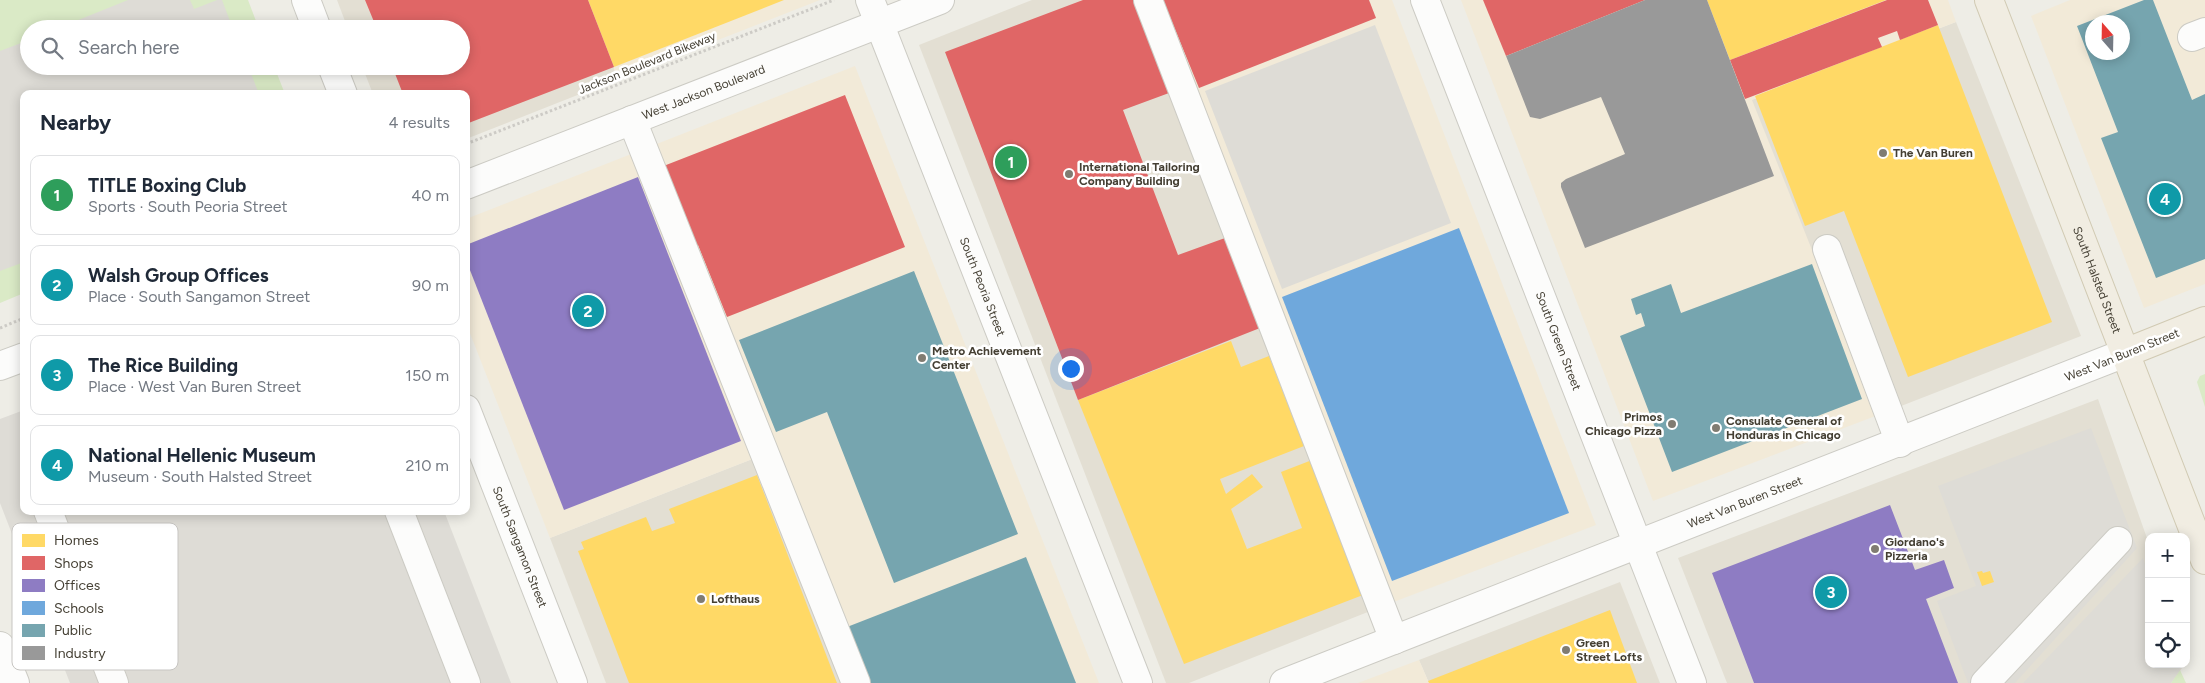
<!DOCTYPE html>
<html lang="en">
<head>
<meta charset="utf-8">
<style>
	:root { --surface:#fff; --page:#f6f6f7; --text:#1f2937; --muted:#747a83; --line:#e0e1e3; --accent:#1a73e8 }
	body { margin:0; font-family:Figtree,sans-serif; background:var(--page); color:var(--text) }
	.controls { position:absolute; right:15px; bottom:15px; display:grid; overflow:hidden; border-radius:10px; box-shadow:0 2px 12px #0003 }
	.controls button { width:45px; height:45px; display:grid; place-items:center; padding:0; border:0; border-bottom:1px solid var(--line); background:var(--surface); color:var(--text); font:25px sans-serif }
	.compass { position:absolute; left:2085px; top:15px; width:45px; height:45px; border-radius:50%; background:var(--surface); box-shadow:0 2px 12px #0003; rotate:340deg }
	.you { position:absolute; left:1070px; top:368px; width:18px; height:18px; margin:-12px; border:4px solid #fff; border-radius:50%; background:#1a73e8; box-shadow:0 0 0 8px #1a73e833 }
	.badge { display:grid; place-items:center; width:32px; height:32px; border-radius:50%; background:var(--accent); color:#fff; font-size:16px; font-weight:700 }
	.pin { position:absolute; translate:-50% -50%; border:2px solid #fff; box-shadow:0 1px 5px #0006 }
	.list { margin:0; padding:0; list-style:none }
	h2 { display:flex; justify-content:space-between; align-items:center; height:65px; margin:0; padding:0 20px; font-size:21px }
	h2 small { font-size:16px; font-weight:400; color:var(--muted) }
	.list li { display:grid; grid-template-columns:32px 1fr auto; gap:15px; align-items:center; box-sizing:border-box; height:80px; margin:0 10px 10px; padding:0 10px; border:1px solid var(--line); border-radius:10px }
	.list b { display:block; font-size:19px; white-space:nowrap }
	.list p { margin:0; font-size:16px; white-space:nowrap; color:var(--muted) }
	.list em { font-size:16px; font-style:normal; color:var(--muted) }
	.icon { flex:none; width:28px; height:28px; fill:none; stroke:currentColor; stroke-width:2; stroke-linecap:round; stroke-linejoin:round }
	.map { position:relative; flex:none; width:2205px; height:683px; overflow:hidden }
	.search { position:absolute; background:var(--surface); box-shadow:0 2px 12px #0003; left:20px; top:20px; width:450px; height:55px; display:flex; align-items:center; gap:12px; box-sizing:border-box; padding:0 18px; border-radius:28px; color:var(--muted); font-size:19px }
	.panel { position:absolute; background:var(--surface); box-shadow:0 2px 12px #0003; left:20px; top:90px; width:450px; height:425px; border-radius:10px }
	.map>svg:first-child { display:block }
</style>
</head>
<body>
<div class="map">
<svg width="2205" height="683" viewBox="0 0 2205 683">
	<rect width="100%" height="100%" fill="#eeede6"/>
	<g fill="#e3dfd3">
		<path d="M337 0H588L618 79 466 139V94H373L362 66H461V29H348Z"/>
		<path d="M1032 0H1152L1383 606 1189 683H1166L919 45Z"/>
		<path d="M1956 22 2081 336 1878 415 1751 100Z"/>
		<path d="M2098 399 2149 544V664H2185L2171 683H1727L1678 558Z"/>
		<path d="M765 454 856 683H606L550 538Z"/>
		<path d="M1620 582 1660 683H1429L1419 660Z"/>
	</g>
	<g fill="#f2ead8" fill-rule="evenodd">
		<path d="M588 0H820L618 79Z"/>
		<path d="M1152 0H1392L1596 525 1383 606Z"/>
		<path d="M1461 0H1948L1956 22 1752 100 1878 415 1653 501Z"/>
		<path d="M2070 0H2205V284L2144 308 2031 16ZM2092 22H2122V52H2092Z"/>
		<path d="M855 66 1099 683H856L765 454 550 538 466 323V219Z"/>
		<path d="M1419 660 1429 683H1358Z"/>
	</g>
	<g fill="#daeac6">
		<path d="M0 0H248L259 29H29V66H274L285 94H24V293L0 303Z"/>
		<path d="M2205 374V407L2197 382 2200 376Z"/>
		<path d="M2180 670 2186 683H2171Z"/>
	</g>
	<g fill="#dedcd6">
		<path d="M128 0H190L194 9 217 0H222L233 29H56Z"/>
		<path d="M1375 25 1451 223 1282 289 1205 91Z"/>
		<path d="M29 40V66H248L259 94H24V262L0 271V51Z"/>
		<path d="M24 410V511H444L511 683H70L0 503V419Z"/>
		<path d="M2091 428 2137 548 2015 683H1968L1937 601 1976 586 1938 486Z"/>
		<path d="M2143 558 2149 576V664H2179L2180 670 2171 683H2023Z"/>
	</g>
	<g fill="#ffd966">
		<path d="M588 0H784L614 67Z"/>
		<path d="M1707 0H1886L1730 60Z"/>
		<path d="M1938 25 2052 322 1908 377 1844 211 1805 226 1755 96Z"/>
		<path d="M1231 341 1241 367 1269 356 1304 446 1220 479 1226 494 1252 474 1263 487 1231 509 1247 549 1302 528 1281 472 1312 460 1363 595 1184 664 1078 400Z"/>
		<path d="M757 475 837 683H629L578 551 584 549 581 542 646 517 652 531 675 523 669 509Z"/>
		<path d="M1982 571 1983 573 1990 571 1994 582 1982 586 1977 572Z"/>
		<path d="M1610 610 1637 683H1429L1428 681Z"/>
	</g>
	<g fill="#e06666">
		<path d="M365 0H588L614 67 466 124V94H403L392 66H461V29H377Z"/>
		<path d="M1083 0H1134L1169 93 1123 110 1178 255 1225 238 1260 328 1078 400 945 52Z"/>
		<path d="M1163 0H1369L1376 18 1199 88Z"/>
		<path d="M1483 0H1645L1506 56Z"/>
		<path d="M1887 0H1928L1938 25 1900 40 1897 31 1878 38 1882 47 1745 99 1730 60Z"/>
		<path d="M845 95 905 247 727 317 698 245 692 247 661 167Z"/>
	</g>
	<g fill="#8e7cc3">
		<path d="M638 177 741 441 564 510 466 260V245Z"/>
		<path d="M1890 505 1915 570 1944 560 1954 588 1926 599 1958 683H1754L1712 573Z"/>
	</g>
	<path fill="#6fa8dc" d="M1459 228 1569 513 1392 581 1282 297Z"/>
	<g fill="#76a5af" fill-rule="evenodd">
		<path d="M2144 0H2153L2192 100 2205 94V259L2156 278 2101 138 2118 132 2077 26ZM2092 22H2122V52H2092Z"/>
		<path d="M1812 264 1862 399 1672 472 1620 336 1645 326 1641 313 1636 315 1631 299 1671 284 1681 313Z"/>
		<path d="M914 271 1018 534 894 583 827 412 776 432 739 340Z"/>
		<path d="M1026 557 1076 683H869L847 627Z"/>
	</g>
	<path fill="#999" d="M1645 0H1707L1774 176 1585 248 1561 187V183L1566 179 1625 154 1601 97 1540 119 1530 117 1506 56Z"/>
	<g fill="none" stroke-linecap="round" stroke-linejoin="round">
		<g stroke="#cccbc4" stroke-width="30">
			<g id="minor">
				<path d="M306 0 317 29"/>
				<path id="s1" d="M870 0 1138 683"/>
				<path d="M1148 0 1394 640"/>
				<path id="s2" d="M1425 0 1692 683"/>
				<path d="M2192 37 2205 32"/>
				<path d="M332 66 343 94"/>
				<path d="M632 120 856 683"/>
				<path id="s3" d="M466 185 940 0"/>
				<path d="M1827 249 1900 443"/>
				<path d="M0 366 24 357"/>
				<path id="s4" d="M466 409 573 683"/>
				<path d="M48 511 114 683"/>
				<path d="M399 511 466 683"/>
				<path d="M0 646 15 683"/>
				<path id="s5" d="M1284 683 2125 353"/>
				<path d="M1985 683 2118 541"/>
			</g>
		</g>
		<g stroke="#d1cab3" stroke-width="30">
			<g id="major">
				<path id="s6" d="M1989 0 2205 560"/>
				<path d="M2125 353 2205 321"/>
			</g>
		</g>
		<g stroke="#cdcbc6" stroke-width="3" stroke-dasharray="2.5 2.5" stroke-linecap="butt">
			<path d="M466 144 834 0"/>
			<path d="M0 328 24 318"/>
		</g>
		<use href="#minor" stroke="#fcfcfb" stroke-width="28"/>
		<use href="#major" stroke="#f1ede2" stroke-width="28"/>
	</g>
	<g fill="#807c72" stroke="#fff" stroke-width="2">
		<circle cx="1883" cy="153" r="5"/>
		<circle cx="1069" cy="174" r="5"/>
		<circle cx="922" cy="358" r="5"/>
		<circle cx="1672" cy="424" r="5"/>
		<circle cx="1716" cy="428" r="5"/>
		<circle cx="1875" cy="549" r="5"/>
		<circle cx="701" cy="599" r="5"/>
		<circle cx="1566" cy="650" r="5"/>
	</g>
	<g text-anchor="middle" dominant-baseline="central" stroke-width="5" stroke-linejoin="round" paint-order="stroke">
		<g font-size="12" fill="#443f33" stroke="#fff">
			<text transform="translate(647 63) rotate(-22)">Jackson Boulevard Bikeway</text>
			<text stroke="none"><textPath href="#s3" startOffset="255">West Jackson Boulevard</textPath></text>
			<text stroke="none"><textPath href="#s6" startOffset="300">South Halsted Street</textPath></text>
			<text stroke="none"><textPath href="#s1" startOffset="308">South Peoria Street</textPath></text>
			<text stroke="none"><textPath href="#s2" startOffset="366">South Green Street</textPath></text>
			<text transform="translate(2122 355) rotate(-22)">West Van Buren Street</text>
			<text stroke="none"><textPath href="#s5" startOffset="495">West Van Buren Street</textPath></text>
			<text stroke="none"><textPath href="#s4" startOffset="148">South Sangamon Street</textPath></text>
		</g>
		<g font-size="12" font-weight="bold" fill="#443f33" stroke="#fff" text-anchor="start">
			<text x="1893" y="153">The Van Buren</text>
			<text x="1079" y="167">International Tailoring<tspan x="1079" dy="14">Company Building</tspan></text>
			<text x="932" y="351">Metro Achievement<tspan x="932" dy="14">Center</tspan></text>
			<text x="1662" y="417" text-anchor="end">Primos<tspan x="1662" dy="14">Chicago Pizza</tspan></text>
			<text x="1726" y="421">Consulate General of<tspan x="1726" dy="14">Honduras in Chicago</tspan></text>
			<text x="1885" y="542">Giordano's<tspan x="1885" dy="14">Pizzeria</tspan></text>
			<text x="711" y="599">Lofthaus</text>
			<text x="1576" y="643">Green<tspan x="1576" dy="14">Street Lofts</tspan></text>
		</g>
	</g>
	<rect x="12" y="523" width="166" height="147" rx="8" fill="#fff" stroke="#c7c5c2" stroke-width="1"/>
	<rect x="22" y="534" width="23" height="13" fill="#ffd966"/>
	<rect x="22" y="556" width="23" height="14" fill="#e06666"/>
	<rect x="22" y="579" width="23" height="13" fill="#8e7cc3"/>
	<rect x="22" y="601" width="23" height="14" fill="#6fa8dc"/>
	<rect x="22" y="624" width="23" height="13" fill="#76a5af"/>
	<rect x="22" y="646" width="23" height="14" fill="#999"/>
	<g font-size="14" fill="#443f33">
		<text x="54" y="545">Homes</text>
		<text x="54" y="568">Shops</text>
		<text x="54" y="590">Offices</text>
		<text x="54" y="613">Schools</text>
		<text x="54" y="635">Public</text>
		<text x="54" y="658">Industry</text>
	</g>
</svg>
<div class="controls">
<button>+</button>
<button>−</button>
<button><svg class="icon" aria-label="locate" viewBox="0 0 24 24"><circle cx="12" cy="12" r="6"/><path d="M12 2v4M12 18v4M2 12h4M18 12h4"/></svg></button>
</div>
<svg class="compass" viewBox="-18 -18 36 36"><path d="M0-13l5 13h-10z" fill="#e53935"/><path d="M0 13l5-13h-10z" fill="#747a83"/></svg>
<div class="you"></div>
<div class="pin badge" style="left:1011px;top:162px;background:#2e9e5b">1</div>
<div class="pin badge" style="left:588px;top:311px;background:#0f9aa8">2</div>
<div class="pin badge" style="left:1831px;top:592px;background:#0f9aa8">3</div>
<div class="pin badge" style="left:2165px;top:199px;background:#0f9aa8">4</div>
<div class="search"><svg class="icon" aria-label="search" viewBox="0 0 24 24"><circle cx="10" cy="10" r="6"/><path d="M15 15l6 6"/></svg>Search here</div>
<section class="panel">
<h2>Nearby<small>4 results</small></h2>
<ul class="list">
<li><span class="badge" style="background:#2e9e5b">1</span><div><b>TITLE Boxing Club</b><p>Sports · South Peoria Street</p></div><em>40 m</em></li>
<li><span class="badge" style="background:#0f9aa8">2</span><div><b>Walsh Group Offices</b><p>Place · South Sangamon Street</p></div><em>90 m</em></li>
<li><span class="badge" style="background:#0f9aa8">3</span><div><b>The Rice Building</b><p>Place · West Van Buren Street</p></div><em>150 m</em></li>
<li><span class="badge" style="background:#0f9aa8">4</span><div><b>National Hellenic Museum</b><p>Museum · South Halsted Street</p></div><em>210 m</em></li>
</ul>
</section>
</div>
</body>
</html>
